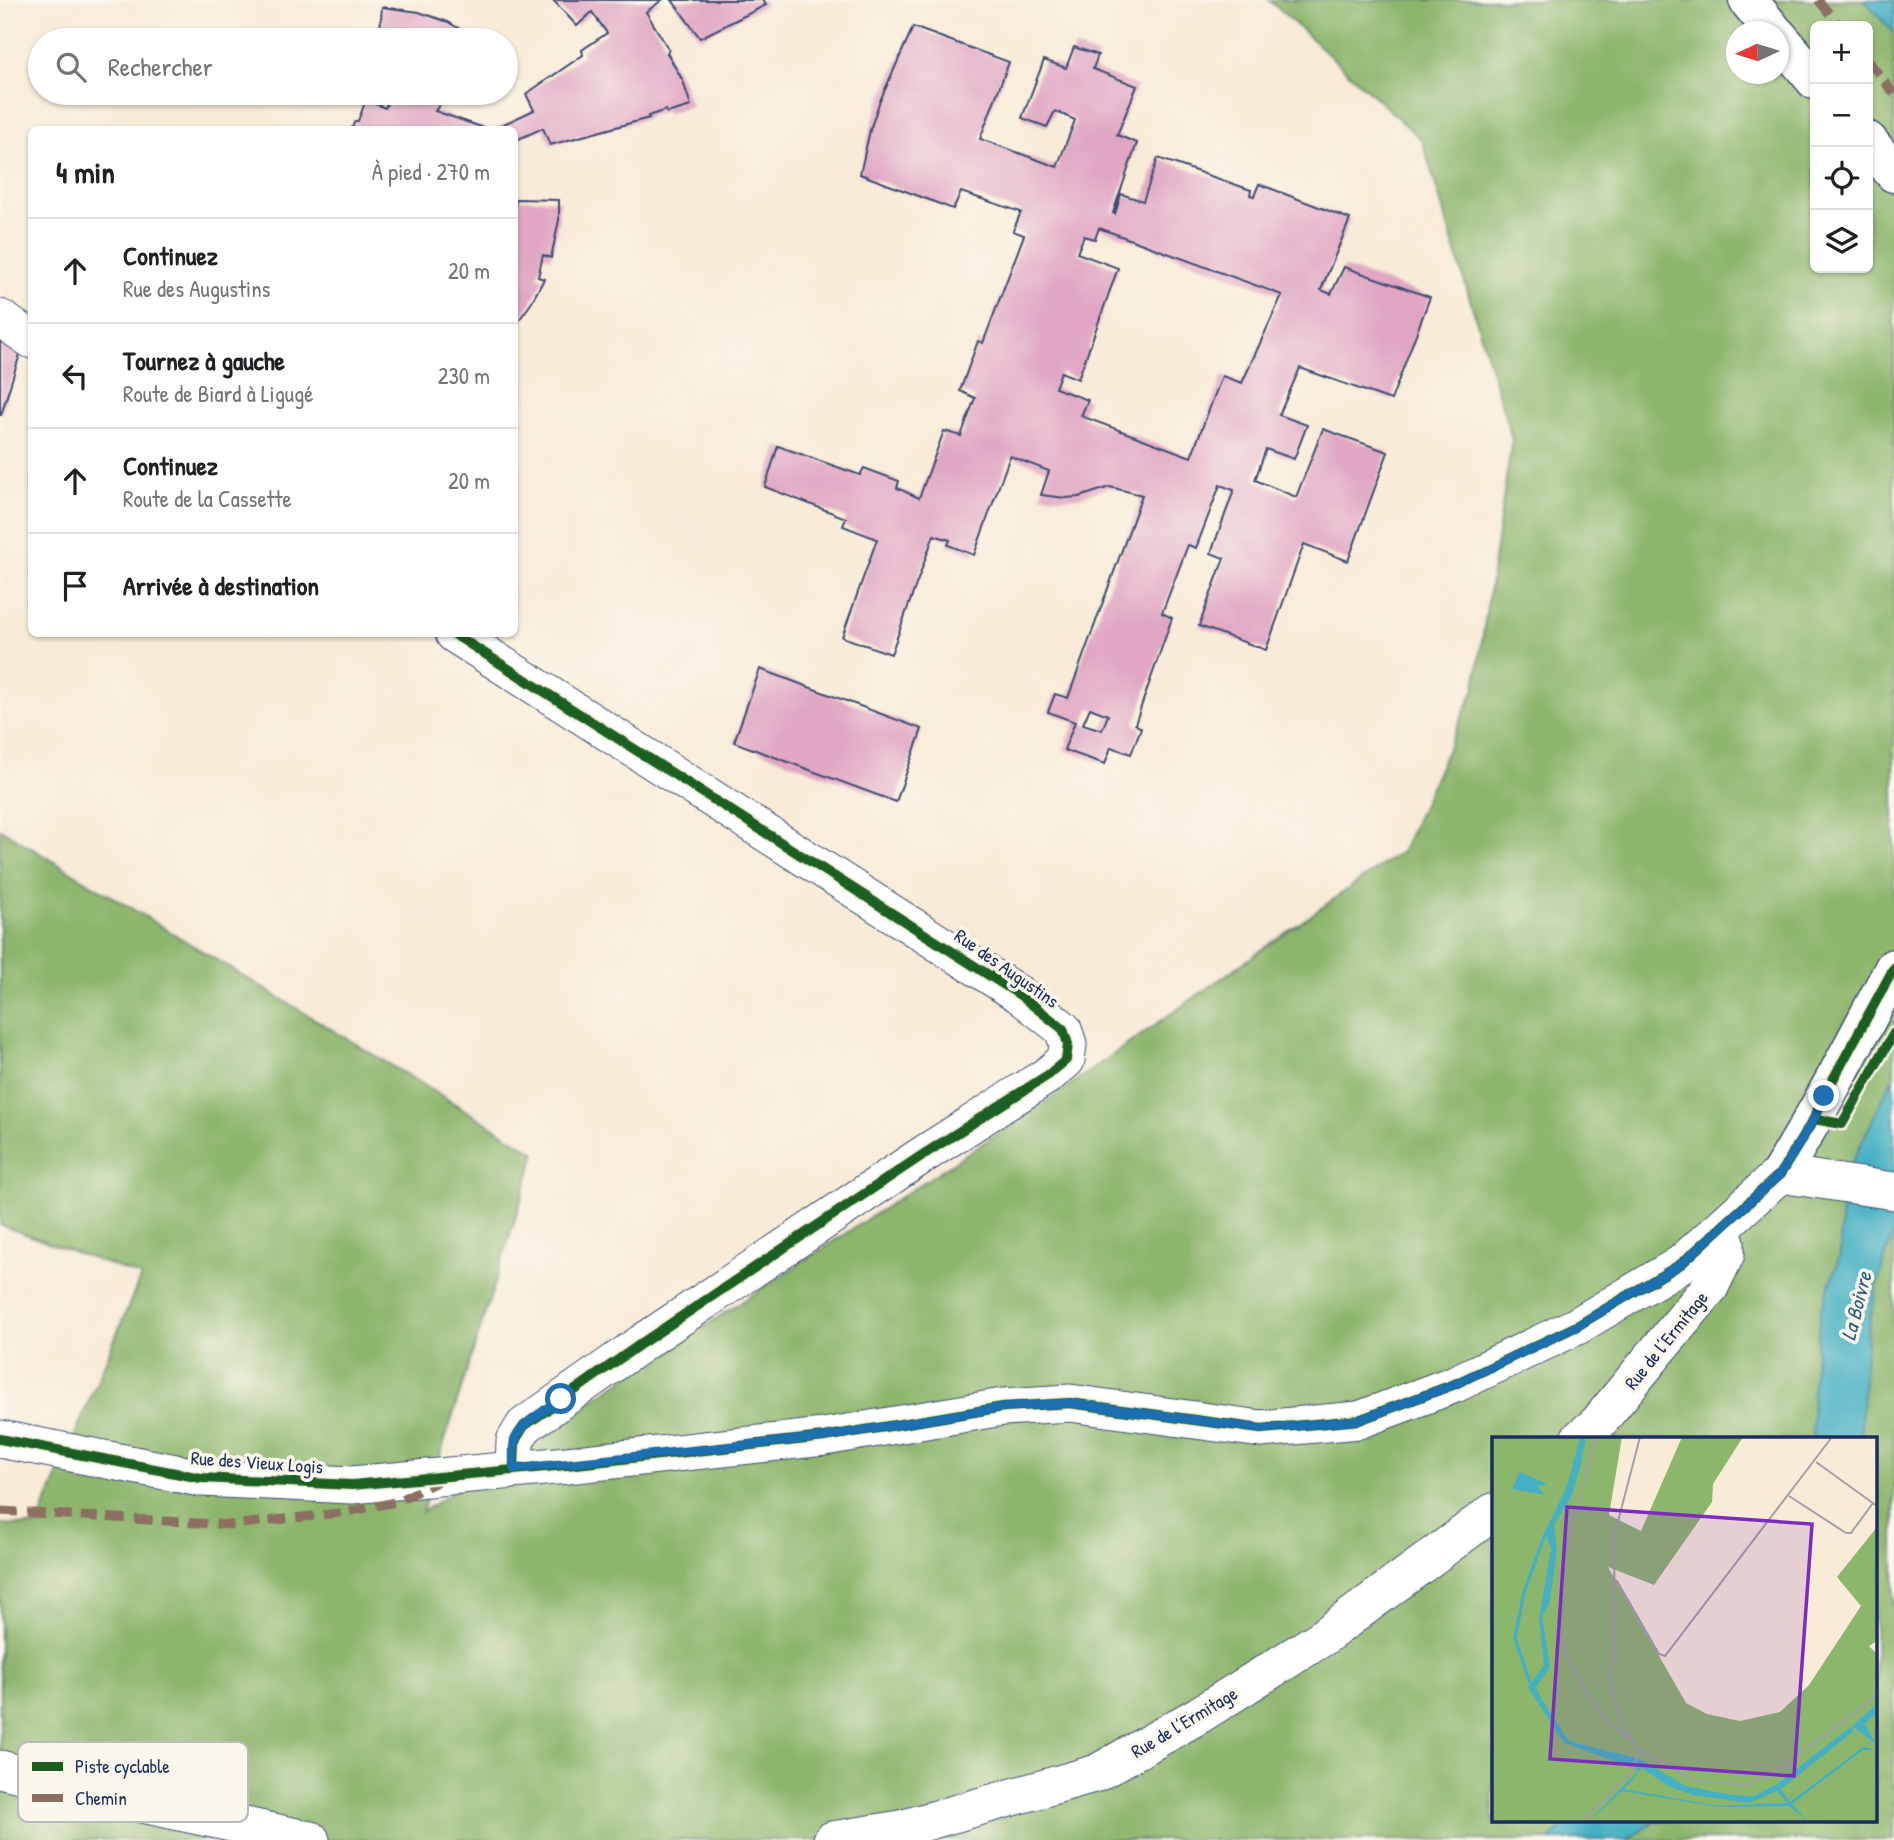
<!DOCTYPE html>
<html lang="fr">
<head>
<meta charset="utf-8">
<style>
	:root { --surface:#fff; --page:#f6f6f6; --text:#202124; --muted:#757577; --line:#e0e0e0 }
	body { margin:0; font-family:"Patrick Hand",sans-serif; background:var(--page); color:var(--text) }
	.controls { position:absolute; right:21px; top:21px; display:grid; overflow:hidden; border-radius:10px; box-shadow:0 2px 5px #0004 }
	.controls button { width:63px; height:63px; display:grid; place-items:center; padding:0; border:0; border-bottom:2px solid var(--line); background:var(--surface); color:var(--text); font:35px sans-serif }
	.compass { position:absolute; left:1726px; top:21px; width:63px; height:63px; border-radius:50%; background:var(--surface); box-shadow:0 2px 5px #0004; rotate:266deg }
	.stop { position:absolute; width:21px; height:21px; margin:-16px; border:5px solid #1f6fb2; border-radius:50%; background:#fff }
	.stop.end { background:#1f6fb2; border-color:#fff; box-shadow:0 2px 7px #0008 }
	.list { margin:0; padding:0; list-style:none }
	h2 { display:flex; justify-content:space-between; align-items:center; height:91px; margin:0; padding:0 28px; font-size:30px }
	h2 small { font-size:23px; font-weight:400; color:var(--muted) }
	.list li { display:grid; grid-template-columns:46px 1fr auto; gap:21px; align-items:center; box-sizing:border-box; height:105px; padding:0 28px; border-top:2px solid var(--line) }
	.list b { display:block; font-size:26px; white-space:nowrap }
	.list p { margin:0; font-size:23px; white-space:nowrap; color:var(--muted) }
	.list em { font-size:23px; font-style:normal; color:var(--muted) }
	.icon { flex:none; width:38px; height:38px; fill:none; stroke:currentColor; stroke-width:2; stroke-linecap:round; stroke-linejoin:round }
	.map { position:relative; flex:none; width:1894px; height:1840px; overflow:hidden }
	.search { position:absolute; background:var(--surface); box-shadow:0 2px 5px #0004; left:28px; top:28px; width:490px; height:77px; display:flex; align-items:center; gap:18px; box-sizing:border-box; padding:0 24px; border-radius:38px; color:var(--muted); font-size:26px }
	.panel { position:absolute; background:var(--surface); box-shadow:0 2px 5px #0004; left:28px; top:126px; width:490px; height:511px; border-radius:10px }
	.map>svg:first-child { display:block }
</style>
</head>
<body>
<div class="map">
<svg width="1894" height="1840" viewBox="0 0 1894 1840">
	<rect width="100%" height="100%" fill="#fbf7ec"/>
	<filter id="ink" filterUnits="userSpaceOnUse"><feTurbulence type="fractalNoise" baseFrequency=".0143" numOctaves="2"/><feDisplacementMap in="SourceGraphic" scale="14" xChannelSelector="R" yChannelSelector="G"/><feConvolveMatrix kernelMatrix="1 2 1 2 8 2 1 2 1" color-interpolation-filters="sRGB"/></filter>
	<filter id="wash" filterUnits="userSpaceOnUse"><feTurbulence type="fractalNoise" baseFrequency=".00686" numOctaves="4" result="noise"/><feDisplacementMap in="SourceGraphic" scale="28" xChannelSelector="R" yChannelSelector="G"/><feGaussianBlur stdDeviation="1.57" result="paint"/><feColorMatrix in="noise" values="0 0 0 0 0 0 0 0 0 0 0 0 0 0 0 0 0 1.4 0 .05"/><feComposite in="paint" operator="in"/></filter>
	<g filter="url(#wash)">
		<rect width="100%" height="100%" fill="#f8ebd7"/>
		<path fill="#8db66d" stroke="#547266" stroke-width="2" fill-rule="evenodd" d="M1269 0H1894V1840H0V1524L37 1526 141 1276 0 1225V829L536 1153 422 1512 1053 1097 1402 851 1475 688 1512 439 1422 140ZM1815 26H1868V268H1815ZM1736 32H1778V74H1736ZM1493 1439H1875V1821H1493Z"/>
		<g fill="#45b0c3" stroke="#307090" stroke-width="2">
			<path d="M1864 0H1894V33Z"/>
			<path d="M1894 1075V1231L1881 1271 1867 1334 1860 1439H1812L1813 1383 1820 1313 1840 1255 1842 1197 1850 1167Z"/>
			<path d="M1570 1821H1655L1627 1840H1549Z"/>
		</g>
		<g id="blocks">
			<g fill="#e0a6c3" fill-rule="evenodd">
				<path d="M553 0H662L646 12 669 50 667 53 683 81 691 106 667 113 666 110 648 116 649 118 550 145 543 128 514 141V130H491L534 110 526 94 583 55 582 50 607 33 592 12 577 26Z"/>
				<path d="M672 0H763L766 5 700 38Z"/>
				<path d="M382 7 419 12 448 22 478 40H388V32L380 31Z"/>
				<path d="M913 27 1009 62 980 139 1057 167 1075 120 1055 111 1047 127 1022 118 1044 60 1066 68 1074 47 1098 55 1093 69 1137 86 1117 135 1137 143 1113 213 1115 214 1121 194 1143 201 1158 158 1251 190 1250 195 1254 196 1259 184 1350 219 1321 290 1331 294 1344 267 1430 297 1391 400 1300 368 1279 415 1307 425 1294 459 1266 449 1255 480 1296 497 1323 429 1388 452 1348 561 1304 544 1266 650 1199 626 1224 558 1211 553 1234 490 1220 485 1196 548 1188 545 1162 613 1172 618 1135 724 1141 728 1131 754 1111 747 1105 764 1064 750 1075 722 1048 712 1055 694 1068 698 1142 495 1110 487 1079 497 1065 498 1041 495 1049 471 1010 456 974 555 948 545 950 540 934 535 891 654 842 637 877 539 843 526 846 518 765 487 778 446 860 475 864 468 899 481 897 488 919 498 944 431 961 436 975 398 960 391 978 341 983 343 1024 235 1013 231 1021 212 961 192 953 209 860 174 870 130 879 103ZM1099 228 1282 295 1242 383 1222 376 1191 457 1081 416 1088 400 1055 388 1061 372 1078 379 1118 268 1077 253 1084 236 1095 239ZM1090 708 1108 715 1102 730 1083 724Z"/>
				<path d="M381 93H448L435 111 490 130H351L355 121H358L366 100 385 108 390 96Z"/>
				<path d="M517 199 559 200V220L551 258 543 255 538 277 544 279 530 305 514 327V208Z"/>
				<path d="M0 336 21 351 1 415H0Z"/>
				<path d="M760 669 922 729 896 802 734 742Z"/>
			</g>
		</g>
	</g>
	<g filter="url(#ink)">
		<use href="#blocks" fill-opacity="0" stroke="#3c4b70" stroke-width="2"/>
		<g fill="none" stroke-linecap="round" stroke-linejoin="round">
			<g stroke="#3c4b70" stroke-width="39">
				<g id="minor">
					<path d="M0 318 32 340"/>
					<path d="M454 634 1020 995 1063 1029 1068 1044 1066 1060 1048 1075 921 1156 642 1343 524 1426 515 1441 514 1469"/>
					<path d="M0 1439 201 1478 352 1485 567 1465 824 1437 1003 1407 1070 1403 1261 1429 1359 1420 1455 1384 1577 1326 1681 1264 1780 1174 1894 1191"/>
					<path d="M1579 1439 1597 1424 1710 1287 1726 1254V1242L1720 1229"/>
					<path d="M0 1769 123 1800 311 1840"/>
					<path d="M832 1840 901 1829 1097 1773 1199 1715 1322 1638 1493 1512"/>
				</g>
			</g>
			<g stroke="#3c4b70" stroke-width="41">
				<g id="tertiary">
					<path d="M1748 0 1774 32"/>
					<path d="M1778 36 1815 80"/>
					<path d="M1868 141 1894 173"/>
					<path d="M1780 1174C1821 1108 1857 1038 1894 968"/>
				</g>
			</g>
			<use href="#minor" stroke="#fff" stroke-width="37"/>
			<use href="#tertiary" stroke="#fff" stroke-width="38"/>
			<g stroke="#8d6e63" stroke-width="9" stroke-dasharray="18 9" stroke-linecap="butt">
				<path d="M1818 0 1840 26"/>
				<path d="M1868 60 1894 94"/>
				<path d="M0 1511 232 1525 347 1512 395 1502 435 1483 436 1480"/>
			</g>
			<g stroke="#fbf7ec" stroke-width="15">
				<g id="cycleway">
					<path d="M454 634 1020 995 1063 1029 1068 1044 1066 1060 1048 1075 921 1156 642 1343 524 1426 515 1441 514 1469"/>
					<path d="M1814 1119 1842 1124 1894 1033"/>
					<path d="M0 1439 201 1478 352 1485 567 1465 824 1437 1003 1407 1070 1403 1261 1429 1359 1420 1455 1384 1577 1326 1681 1264 1780 1174 1814 1119 1824 1096 1894 968"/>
				</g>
			</g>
			<use href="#cycleway" stroke="#1b5e20" stroke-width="10"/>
		</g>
	</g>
	<g fill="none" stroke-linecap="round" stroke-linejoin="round" filter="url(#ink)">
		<path stroke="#1f6fb2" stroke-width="9" d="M561 1399C547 1410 521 1422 515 1440 512 1449 514 1460 514 1469L824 1437 1003 1407 1070 1403 1261 1429 1359 1420 1455 1384 1577 1326 1681 1264 1780 1174 1814 1119 1824 1096"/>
	</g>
	<g text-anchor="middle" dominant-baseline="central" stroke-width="7" stroke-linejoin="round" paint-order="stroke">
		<g font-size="19" fill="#1b2f5e" stroke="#fbf7ec">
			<text transform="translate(1007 968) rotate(35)">Rue des Augustins</text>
			<text transform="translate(1666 1340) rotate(-51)">Rue de l’Ermitage</text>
			<text transform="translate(257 1462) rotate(4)">Rue des Vieux Logis</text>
			<text transform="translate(1184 1722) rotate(-31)">Rue de l’Ermitage</text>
		</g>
		<g font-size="21" font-style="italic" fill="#2a5c81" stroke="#fbf7ec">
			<text transform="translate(1856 1306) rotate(-76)">La Boivre</text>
		</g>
	</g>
	<g transform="translate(1492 1437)">
		<rect width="385" height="385" fill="#f8ebd7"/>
		<path d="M0 0H130L117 78 149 94 190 0H251L221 47 220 65 162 148 116 130 194 266 215 277 248 284 288 275 317 248 369 169 345 140 385 90V204L377 209 385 217V385H0Z" fill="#8db66d"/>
		<path d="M88 0H94L88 31 79 60 62 88 65 114 57 168 50 179 58 230 44 250 49 261 77 304 148 322 194 349 240 358 262 359 285 347 358 290 362 294 289 352 298 365 371 310 385 313H371L300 367 316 385 297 369 227 370 130 354 96 385 147 333 72 306 36 250 52 228 47 181 59 112 53 95 75 49ZM150 331 176 349 201 358 257 366 285 354 295 366 227 369 132 352ZM28 35 55 47 46 49 52 58 20 52ZM385 267V275L373 287 385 308 360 289Z" fill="#45b0c3" fill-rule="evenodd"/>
		<path fill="none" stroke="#45b0c3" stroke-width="3.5" d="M38 246 23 201 32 155 54 95"/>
		<path fill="none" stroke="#a0a0a7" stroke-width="2" d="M105 0 68 133V190L74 217 90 248 116 286 141 304M148 0 122 100 123 216 118 242 129 285 147 313 204 344 257 348 280 337 385 259M324 25 385 69M297 59 354 96H359L381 66M120 142 125 144 167 217 173 219 340 0M90 385 142 332 147 313"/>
		<path fill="#7b2cbf" fill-opacity="0.15" stroke="#7b2cbf" stroke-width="3.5" d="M75 70 320 87 302 339 58 322Z"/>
		<rect width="385" height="385" fill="none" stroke="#1b2f5e" stroke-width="3.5"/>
	</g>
	<rect x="18" y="1742" width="230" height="80" rx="10" fill="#fbf7ec" stroke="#b8bbc1" stroke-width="2"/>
	<rect x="32" y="1762" width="31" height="9" fill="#1b5e20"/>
	<rect x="32" y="1794" width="31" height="8" fill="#8d6e63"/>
	<g font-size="19" fill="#1b2f5e">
		<text x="75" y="1773">Piste cyclable</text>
		<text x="75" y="1805">Chemin</text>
	</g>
</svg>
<div class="controls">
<button>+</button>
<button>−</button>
<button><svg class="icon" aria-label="locate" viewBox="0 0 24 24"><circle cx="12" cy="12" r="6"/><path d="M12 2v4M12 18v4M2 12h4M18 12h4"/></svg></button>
<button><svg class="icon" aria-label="layers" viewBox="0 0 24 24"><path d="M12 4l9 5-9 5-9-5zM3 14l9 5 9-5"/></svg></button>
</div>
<svg class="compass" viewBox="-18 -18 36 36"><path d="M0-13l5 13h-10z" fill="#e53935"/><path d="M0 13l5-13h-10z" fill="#757577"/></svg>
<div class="stop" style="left:561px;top:1399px"></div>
<div class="stop end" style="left:1824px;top:1096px"></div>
<div class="search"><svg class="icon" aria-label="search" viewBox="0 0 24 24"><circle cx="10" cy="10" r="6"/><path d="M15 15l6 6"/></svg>Rechercher</div>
<section class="panel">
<h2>4 min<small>À pied · 270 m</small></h2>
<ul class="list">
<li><svg class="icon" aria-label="ahead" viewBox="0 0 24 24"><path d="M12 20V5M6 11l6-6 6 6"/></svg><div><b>Continuez</b><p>Rue des Augustins</p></div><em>20 m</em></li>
<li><svg class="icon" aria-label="left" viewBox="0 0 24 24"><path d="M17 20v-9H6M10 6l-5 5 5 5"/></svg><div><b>Tournez à gauche</b><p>Route de Biard à Ligugé</p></div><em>230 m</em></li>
<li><svg class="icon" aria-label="ahead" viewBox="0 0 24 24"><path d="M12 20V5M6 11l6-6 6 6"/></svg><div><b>Continuez</b><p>Route de la Cassette</p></div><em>20 m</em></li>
<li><svg class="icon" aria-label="arrive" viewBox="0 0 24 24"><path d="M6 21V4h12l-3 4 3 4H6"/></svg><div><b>Arrivée à destination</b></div></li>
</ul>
</section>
</div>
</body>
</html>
